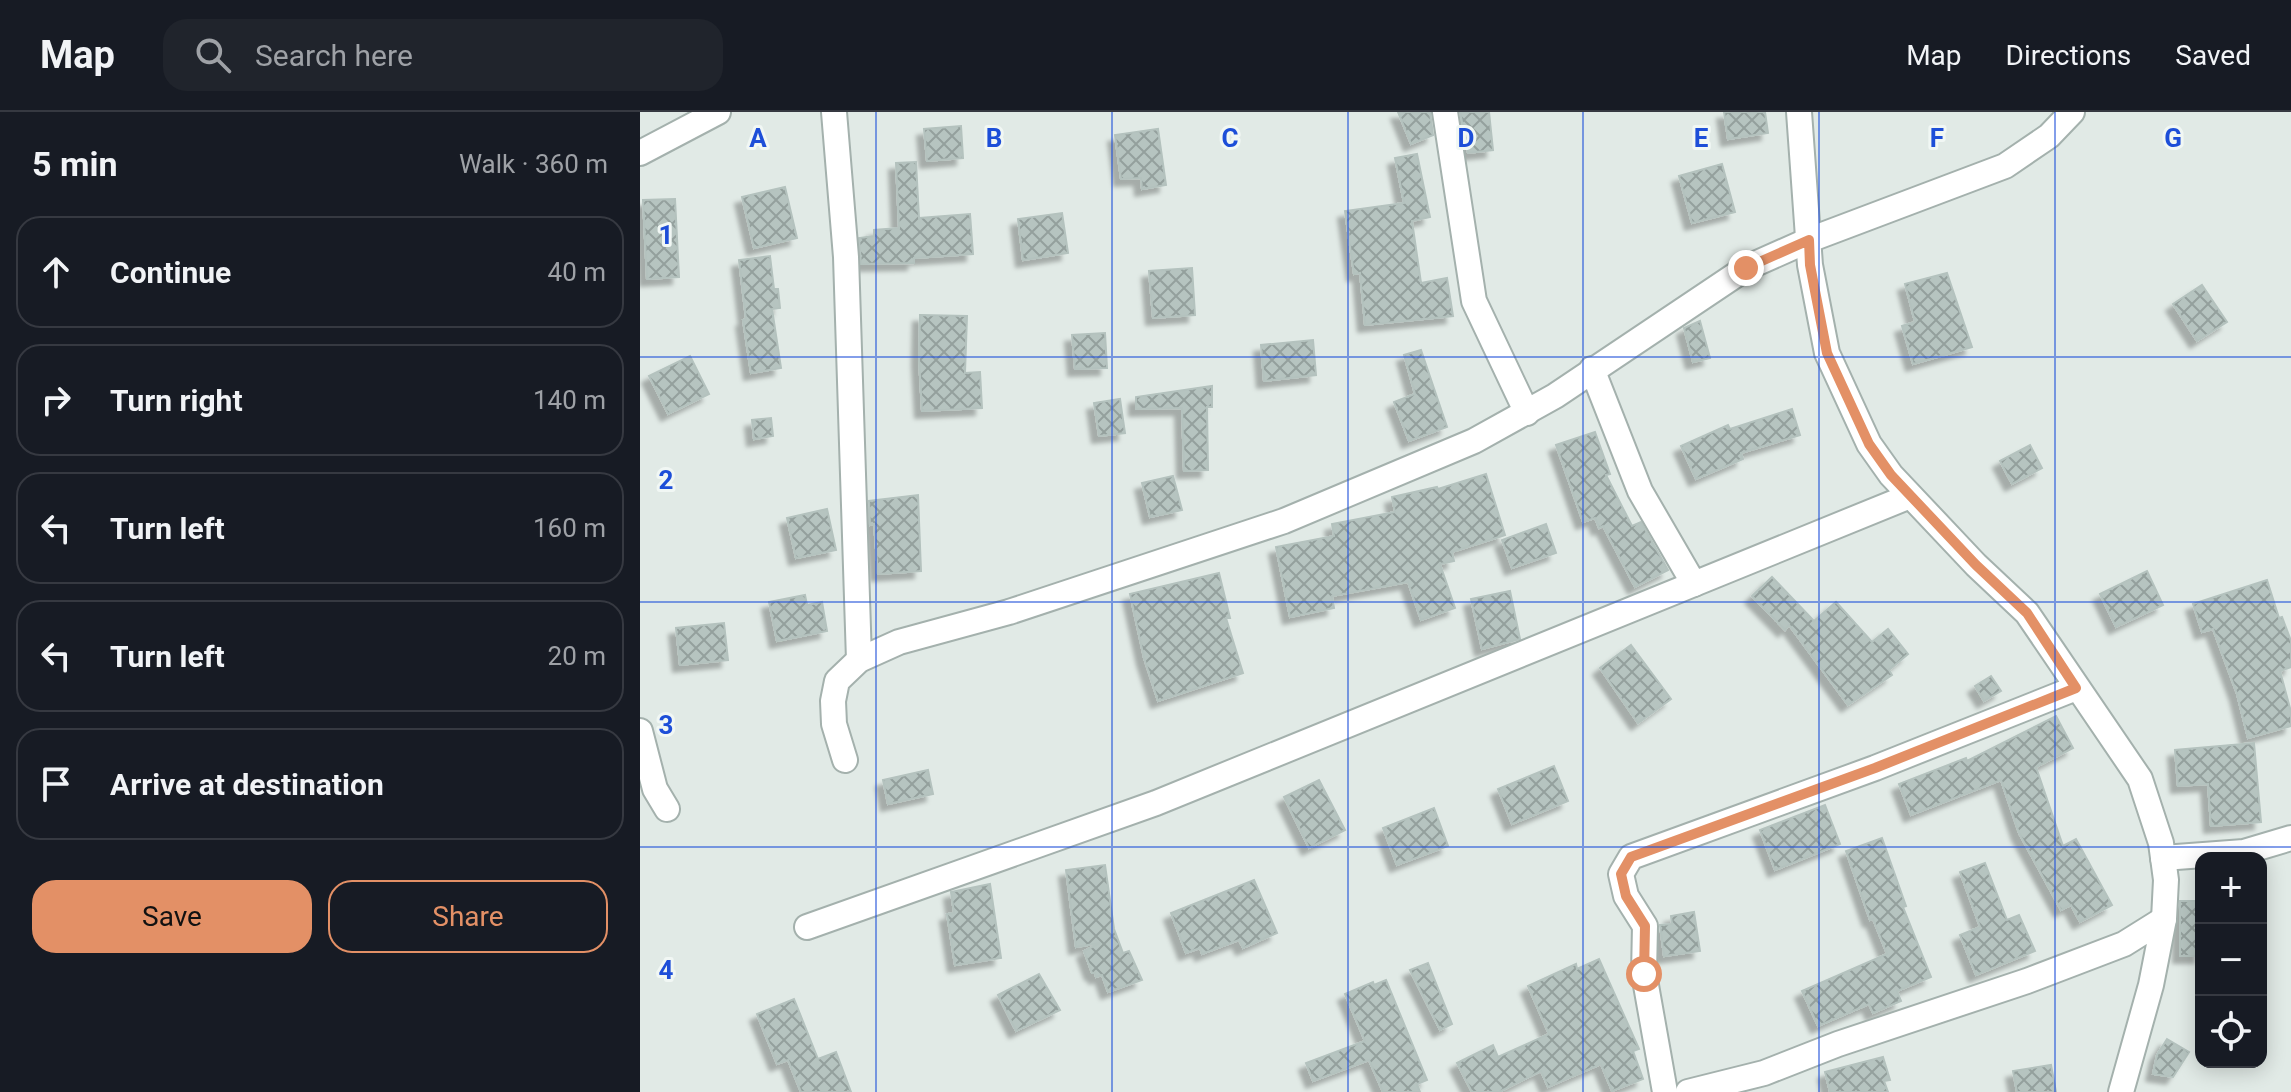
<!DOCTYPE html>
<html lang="en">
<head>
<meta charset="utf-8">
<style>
	:root { --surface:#171b24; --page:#20242c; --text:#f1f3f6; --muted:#9ea1a6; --line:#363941; --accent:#e39066 }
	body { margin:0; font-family:Roboto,sans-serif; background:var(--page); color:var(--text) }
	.controls { position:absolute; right:24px; bottom:24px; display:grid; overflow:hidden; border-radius:16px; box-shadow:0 4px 20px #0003 }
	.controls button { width:72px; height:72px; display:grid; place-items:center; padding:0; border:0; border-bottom:2px solid var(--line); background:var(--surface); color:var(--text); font:40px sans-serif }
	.stop { position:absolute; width:24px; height:24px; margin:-18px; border:6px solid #e39066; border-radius:50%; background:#fff }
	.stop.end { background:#e39066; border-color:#fff; box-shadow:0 2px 8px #0008 }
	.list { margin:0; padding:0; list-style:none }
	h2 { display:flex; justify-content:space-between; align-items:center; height:104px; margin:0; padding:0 32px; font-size:34px }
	h2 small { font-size:26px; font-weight:400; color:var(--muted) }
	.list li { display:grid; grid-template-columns:52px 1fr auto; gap:24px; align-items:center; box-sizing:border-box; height:112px; margin:0 16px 16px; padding:0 16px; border:2px solid var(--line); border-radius:24px }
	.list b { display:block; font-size:30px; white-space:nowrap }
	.list em { font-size:26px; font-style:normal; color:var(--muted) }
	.actions { display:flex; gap:16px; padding:24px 32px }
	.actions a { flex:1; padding:18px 0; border:2px solid var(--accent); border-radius:24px; text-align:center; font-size:28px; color:var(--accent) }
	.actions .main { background:var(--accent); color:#111 }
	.icon { flex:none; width:44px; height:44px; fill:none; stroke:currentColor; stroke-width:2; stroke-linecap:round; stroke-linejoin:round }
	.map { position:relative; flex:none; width:1651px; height:980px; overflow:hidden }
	header { display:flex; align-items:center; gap:48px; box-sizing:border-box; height:112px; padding:0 40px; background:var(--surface); border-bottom:2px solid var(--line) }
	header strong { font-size:38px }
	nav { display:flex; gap:44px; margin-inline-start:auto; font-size:28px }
	.search { width:560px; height:72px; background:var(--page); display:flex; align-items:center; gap:20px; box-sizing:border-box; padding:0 28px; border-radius:24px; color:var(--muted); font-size:30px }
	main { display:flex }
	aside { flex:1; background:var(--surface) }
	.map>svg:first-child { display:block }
</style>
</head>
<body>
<header>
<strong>Map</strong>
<div class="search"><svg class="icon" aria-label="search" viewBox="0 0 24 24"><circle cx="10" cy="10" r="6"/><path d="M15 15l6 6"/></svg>Search here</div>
<nav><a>Map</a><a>Directions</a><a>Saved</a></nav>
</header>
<main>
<aside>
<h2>5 min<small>Walk · 360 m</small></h2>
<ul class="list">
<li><svg class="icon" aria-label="ahead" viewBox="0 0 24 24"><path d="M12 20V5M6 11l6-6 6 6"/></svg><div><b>Continue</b></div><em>40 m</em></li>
<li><svg class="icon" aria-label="right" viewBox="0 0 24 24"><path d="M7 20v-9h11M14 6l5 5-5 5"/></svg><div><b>Turn right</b></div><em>140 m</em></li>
<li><svg class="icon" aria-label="left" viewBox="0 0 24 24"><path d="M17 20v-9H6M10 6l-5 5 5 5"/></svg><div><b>Turn left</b></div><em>160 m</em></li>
<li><svg class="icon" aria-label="left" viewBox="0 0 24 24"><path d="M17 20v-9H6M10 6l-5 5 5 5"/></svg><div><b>Turn left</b></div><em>20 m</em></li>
<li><svg class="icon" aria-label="arrive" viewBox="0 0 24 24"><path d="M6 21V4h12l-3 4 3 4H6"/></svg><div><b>Arrive at destination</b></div></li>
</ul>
<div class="actions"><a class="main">Save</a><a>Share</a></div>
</aside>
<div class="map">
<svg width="1651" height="980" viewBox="0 0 1651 980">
	<defs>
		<pattern id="building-cross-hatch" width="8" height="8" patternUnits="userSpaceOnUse" patternTransform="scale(2)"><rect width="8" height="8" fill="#b6c4c0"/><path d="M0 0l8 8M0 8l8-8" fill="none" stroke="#94a09d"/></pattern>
		<filter id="shadow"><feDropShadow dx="-7" dy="7" stdDeviation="2" flood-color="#0004"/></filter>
	</defs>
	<rect width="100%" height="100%" fill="#e1eae6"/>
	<g fill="url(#building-cross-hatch)" stroke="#b4c2be" stroke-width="2" filter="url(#shadow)">
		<path d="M758 0H790L793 23 771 32Z"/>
		<path d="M820 0H849L853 38 828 41Z"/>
		<path d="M1084 0H1125L1128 21 1088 27Z"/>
		<path d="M321 14 323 46 287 49 284 17Z"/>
		<path d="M518 17 526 73 502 77 501 66 481 67 475 23Z"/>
		<path d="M777 42 790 105 772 109 781 171 807 166 813 204 725 213 720 161 714 162 705 99 764 91 755 46Z"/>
		<path d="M276 50 279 106 330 102 333 142 274 146V151L221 152 219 126 234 124V118L259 116 256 51Z"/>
		<path d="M1082 52 1095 100 1052 111 1039 64Z"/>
		<path d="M145 75 157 126 114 136 102 85Z"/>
		<path d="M35 87 39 165 7 167 3 88Z"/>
		<path d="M422 101 428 141 383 148 378 107Z"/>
		<path d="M130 144 134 177H138L140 196 132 197 141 256 111 261 103 208 106 207 99 148Z"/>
		<path d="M552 156 555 203 513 206 509 159Z"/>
		<path d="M1307 161 1332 235 1273 252 1262 214 1275 210 1265 172Z"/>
		<path d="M1562 173 1587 210 1557 229 1533 192Z"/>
		<path d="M280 203 327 204 325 261 340 260 342 296 282 299 279 247Z"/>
		<path d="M1060 209 1070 246 1053 250 1044 216Z"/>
		<path d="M465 221 467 256 435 257 432 223Z"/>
		<path d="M673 228 676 263 624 269 621 233Z"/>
		<path d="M781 238 807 315 769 329 754 290 775 282 764 243Z"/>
		<path d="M50 244 69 282 28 302 9 264Z"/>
		<path d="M572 274V295H567L568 358 544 359 542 296 496 297V285Z"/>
		<path d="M480 287 485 321 459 324 454 291Z"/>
		<path d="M1152 297 1160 323 1101 341 1103 347 1056 367 1041 334 1088 313 1090 317Z"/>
		<path d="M131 306 133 324 114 327 112 308Z"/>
		<path d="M955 320 970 362 966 363 992 414 1001 410 1028 458 995 475 963 414 959 416 955 406 943 410 916 333Z"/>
		<path d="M1390 333 1402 356 1372 372 1360 349Z"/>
		<path d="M846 362 865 423 812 440 814 449 800 452 815 496 781 508 768 470 692 484 694 496 650 505 636 435 694 424 692 412 755 400 752 385 797 375 798 377Z"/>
		<path d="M533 364 542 398 510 405 502 371Z"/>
		<path d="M278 383 281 459 238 462 234 412 230 413 229 389Z"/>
		<path d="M187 397 196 438 156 446 147 406Z"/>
		<path d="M906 412 916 441 872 456 862 428Z"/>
		<path d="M1507 459 1523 493 1476 515 1460 482Z"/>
		<path d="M579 461 590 506H586L603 561 518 589 504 546 490 482Z"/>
		<path d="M1132 465 1174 509 1196 490 1232 530 1248 517 1268 542 1249 558 1252 563 1208 593 1149 513 1145 518 1112 484Z"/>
		<path d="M1627 468 1639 506 1642 505 1651 529V555L1640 559 1651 600V614L1608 626 1597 582 1573 517 1562 520 1553 492Z"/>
		<path d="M870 479 880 527 842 537 831 487Z"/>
		<path d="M165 483 167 493 182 490 187 519 137 529 129 490Z"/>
		<path d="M84 511 88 548 40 553 36 516Z"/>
		<path d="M991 533 1031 587 998 611 960 556Z"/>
		<path d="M1351 564 1361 579 1344 589 1335 574Z"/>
		<path d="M1416 604 1433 636 1396 655 1423 734 1436 727 1472 793 1440 810 1431 793 1421 798 1379 721 1361 668 1271 703 1259 672 1326 646 1327 649Z"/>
		<path d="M1614 631 1621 710 1571 714 1568 672 1538 674 1535 638Z"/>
		<path d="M914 654 928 689 872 712 858 677Z"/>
		<path d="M288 658 293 682 248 692 243 668Z"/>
		<path d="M679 668 705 718 669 736 644 685Z"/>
		<path d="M1185 693 1200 732 1135 758 1120 718Z"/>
		<path d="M794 696 808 734 757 753 743 716Z"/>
		<path d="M1242 726 1266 794 1263 795 1291 865 1257 879 1261 889 1233 901 1229 892 1178 914 1162 879 1247 842 1233 807 1230 808 1206 739Z"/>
		<path d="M1345 751 1367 808 1379 803 1395 839 1336 863 1320 823 1340 815 1320 760Z"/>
		<path d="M465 753 474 817 483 841 489 839 502 868 468 880 462 863 456 865 455 861H452L444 839 460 831 436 835 426 758Z"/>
		<path d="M614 768 637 821 603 836 599 828 562 842 560 836 546 841 531 801Z"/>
		<path d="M350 772 361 846 315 853 307 802 314 801 311 780Z"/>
		<rect x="1540" y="789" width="21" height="55"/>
		<path d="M1054 800 1060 839 1024 844 1020 813 1032 812 1031 804Z"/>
		<path d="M959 847 999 937 993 939 1003 967 972 979 961 952 908 975 901 959 859 980H832L817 951 853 933 858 945 909 922 888 874 936 852 937 857Z"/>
		<path d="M788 851 812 912 800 918 770 858Z"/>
		<path d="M399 862 420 898 376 919 358 883Z"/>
		<path d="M746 868 787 968 777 972 780 980H743L729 948 673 969 666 951 725 929 705 882 733 870 734 873Z"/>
		<path d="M154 887 178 947 196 940 211 980H161L148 948 137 952 117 902Z"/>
		<path d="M1527 927 1549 940 1533 965 1513 962 1517 943Z"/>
		<path d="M1243 945 1250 968 1244 969 1248 980H1190L1185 960Z"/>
		<path d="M1411 953 1416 980H1377L1373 959Z"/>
	</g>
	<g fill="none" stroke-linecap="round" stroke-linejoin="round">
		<g stroke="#a4b1ad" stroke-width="28">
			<g id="minor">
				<path d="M194 0 206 145 219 548"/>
				<path d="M805 0 834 189 887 301"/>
				<path d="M1159 0 1170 153 1187 241 1229 332 1251 363 1336 453 1387 501 1500 667 1521 731 1526 768 1524 807 1511 873 1481 980"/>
				<path d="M0 41 78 0"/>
				<path d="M952 257 1000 379 1054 472"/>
				<path d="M0 619 15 677 27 697"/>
				<path d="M205 648 194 612 193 589 197 569 219 548 259 530 369 500 644 409 834 329 915 284 1106 156 1169 128 1365 54 1409 24 1432 0"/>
				<path d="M1523 746 1604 740 1651 726"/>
				<path d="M167 815 516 691 1270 384"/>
				<path d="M1025 980 1004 862 1005 814 986 784 981 762 991 745 1235 656 1436 576"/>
				<path d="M1048 980 1124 961 1198 932 1387 869 1484 832 1524 807"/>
			</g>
		</g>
		<use href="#minor" stroke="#fff" stroke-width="24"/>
	</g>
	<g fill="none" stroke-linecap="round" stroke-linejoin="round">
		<path stroke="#e39066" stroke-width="10" d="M1004 862 1005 814 986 784 981 762 991 745 1235 656 1436 576 1387 501 1336 453 1251 363 1229 332 1187 241 1170 153 1169 128 1106 156"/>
	</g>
	<path fill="none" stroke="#1d4ed8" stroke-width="2" stroke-opacity="0.55" d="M236 0V980M472 0V980M708 0V980M943 0V980M1179 0V980M1415 0V980M0 245H1651M0 490H1651M0 735H1651"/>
	<g font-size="26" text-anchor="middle" font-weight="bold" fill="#1d4ed8" stroke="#f1f7f4" stroke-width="6" stroke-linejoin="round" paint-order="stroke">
		<text x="118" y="35">A</text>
		<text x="354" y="35">B</text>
		<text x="590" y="35">C</text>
		<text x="826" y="35">D</text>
		<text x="1061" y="35">E</text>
		<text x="1297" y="35">F</text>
		<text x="1533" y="35">G</text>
		<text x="26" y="132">1</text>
		<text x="26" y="377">2</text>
		<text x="26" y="622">3</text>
		<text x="26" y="867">4</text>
	</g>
</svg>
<div class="controls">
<button>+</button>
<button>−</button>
<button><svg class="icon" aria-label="locate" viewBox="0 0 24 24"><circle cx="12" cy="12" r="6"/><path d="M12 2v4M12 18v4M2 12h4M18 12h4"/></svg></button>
</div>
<div class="stop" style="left:1004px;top:862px"></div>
<div class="stop end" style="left:1106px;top:156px"></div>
</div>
</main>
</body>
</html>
